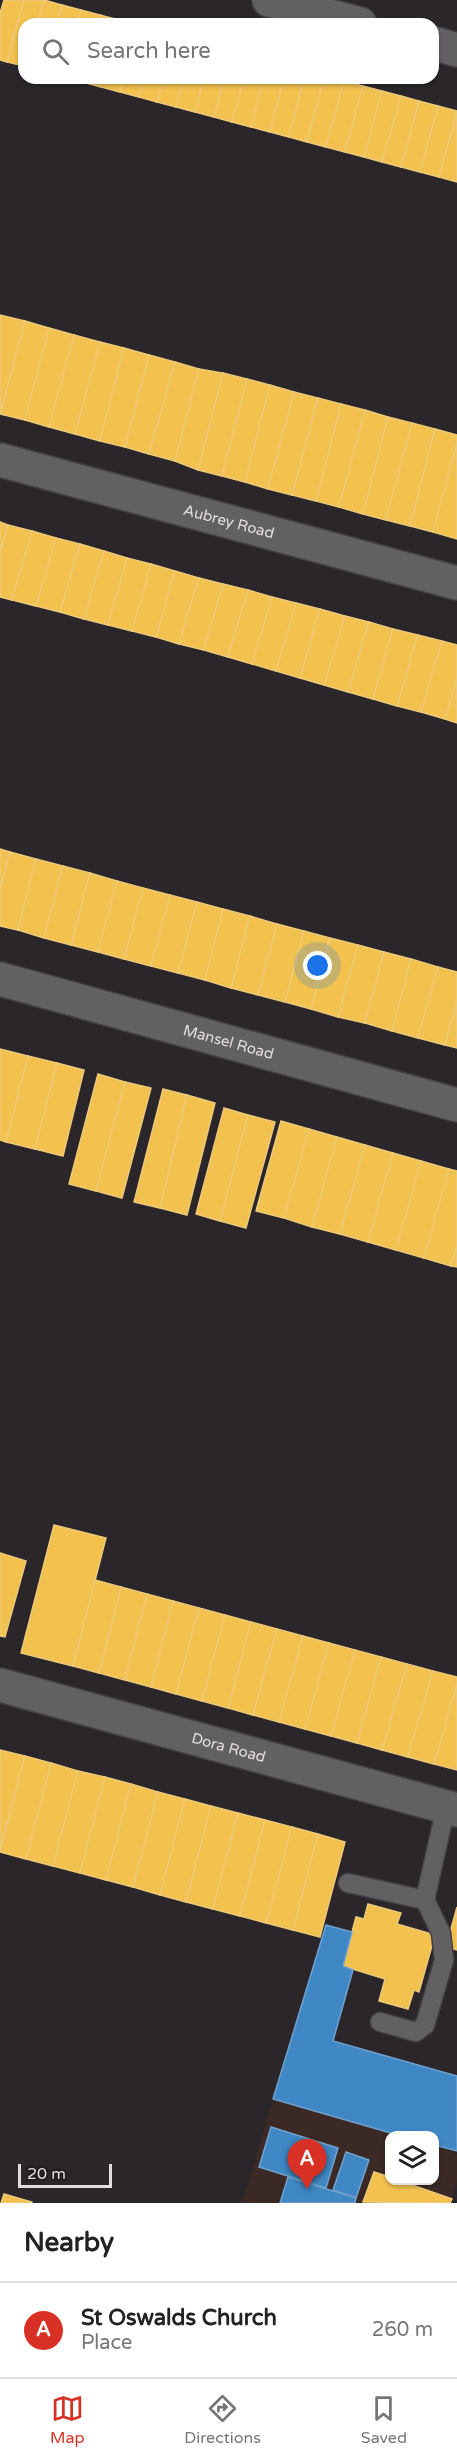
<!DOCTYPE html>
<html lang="en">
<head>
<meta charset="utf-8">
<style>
	:root { --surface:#fff; --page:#f2f2f2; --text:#222; --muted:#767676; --line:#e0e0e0; --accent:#d93025 }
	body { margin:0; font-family:"Varela Round",sans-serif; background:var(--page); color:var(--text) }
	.controls { position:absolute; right:18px; bottom:18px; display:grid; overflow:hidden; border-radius:12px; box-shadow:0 2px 4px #0004 }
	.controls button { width:54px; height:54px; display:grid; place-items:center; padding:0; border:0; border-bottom:2px solid var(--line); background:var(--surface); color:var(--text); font:30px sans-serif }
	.scale { position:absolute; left:18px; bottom:15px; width:94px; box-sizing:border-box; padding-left:6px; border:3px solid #e2dde1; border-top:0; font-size:16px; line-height:21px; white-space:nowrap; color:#e2dde1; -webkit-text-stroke:4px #221c21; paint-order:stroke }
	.you { position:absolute; left:318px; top:966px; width:21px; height:21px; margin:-15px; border:4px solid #fff; border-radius:50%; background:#1a73e8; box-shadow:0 0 0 9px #1a73e833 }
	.badge { display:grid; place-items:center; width:39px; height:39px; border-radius:50%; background:var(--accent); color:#fff; font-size:20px; font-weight:700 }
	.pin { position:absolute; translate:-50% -50px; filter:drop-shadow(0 2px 3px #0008) }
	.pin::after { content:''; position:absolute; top:32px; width:21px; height:18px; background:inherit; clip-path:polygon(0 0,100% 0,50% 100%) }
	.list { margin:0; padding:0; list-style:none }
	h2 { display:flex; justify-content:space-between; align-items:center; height:78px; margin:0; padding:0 24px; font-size:26px }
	h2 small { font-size:20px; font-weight:400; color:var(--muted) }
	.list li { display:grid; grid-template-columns:39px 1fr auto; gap:18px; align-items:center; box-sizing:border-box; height:96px; padding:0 24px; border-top:2px solid var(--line) }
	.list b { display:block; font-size:22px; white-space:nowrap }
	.list p { margin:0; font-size:20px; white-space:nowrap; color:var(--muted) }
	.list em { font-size:20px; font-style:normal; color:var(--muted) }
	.icon { flex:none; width:33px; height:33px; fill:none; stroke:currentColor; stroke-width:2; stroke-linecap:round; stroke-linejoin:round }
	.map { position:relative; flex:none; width:457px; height:2203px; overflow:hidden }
	.search { position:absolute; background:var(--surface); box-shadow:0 2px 4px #0004; left:18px; right:18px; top:18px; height:66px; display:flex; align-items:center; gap:15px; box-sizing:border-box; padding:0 21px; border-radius:18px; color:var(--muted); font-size:22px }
	.sheet { height:174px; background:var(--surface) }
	nav { display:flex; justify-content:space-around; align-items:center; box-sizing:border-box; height:84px; border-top:2px solid var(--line); background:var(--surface); font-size:16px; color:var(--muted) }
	nav a { display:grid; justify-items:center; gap:3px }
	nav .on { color:var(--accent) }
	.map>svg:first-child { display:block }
</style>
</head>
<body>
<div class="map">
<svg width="457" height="2203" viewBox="0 0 457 2203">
	<rect width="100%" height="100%" fill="#2a262a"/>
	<path fill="#3a2924" d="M273 2099 396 2135 390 2136V2180H434L435 2147 457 2154V2181L450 2203H242Z"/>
	<g fill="#f2c14e" stroke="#edc97a" stroke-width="1.5">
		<path d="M4 0H24L7 62 0 60V13Z"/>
		<path d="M24 0H44L37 24H24V66L7 62Z"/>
		<path d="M44 0 62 5 57 24H37Z"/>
		<path d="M62 5 81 10 77 24H57Z"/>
		<path d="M81 10 100 15 98 24H77Z"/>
		<path d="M100 15 119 20 118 24H98Z"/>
		<path d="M83 78H103L101 87 82 82Z"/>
		<path d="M103 78H123L120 92 101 87Z"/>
		<path d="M123 78H144L139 97 120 92Z"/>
		<path d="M144 78H164L157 102 139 97Z"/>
		<path d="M164 78H184L176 107 157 102Z"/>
		<path d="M184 78H204L195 112 176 107Z"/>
		<path d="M204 78H224L214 117 195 112Z"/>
		<path d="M224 78H244L232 122 214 117Z"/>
		<path d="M244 78H264L251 127 232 122Z"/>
		<path d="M264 78H284L270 132 251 127Z"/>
		<path d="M284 78H304L289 137 270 132Z"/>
		<path d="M304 78H324L307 142 289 137Z"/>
		<path d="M324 78 344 81 326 147 307 142Z"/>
		<path d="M344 81 363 86 345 152 326 147Z"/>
		<path d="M363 86 382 91 364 157 345 152Z"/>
		<path d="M382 91 401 96 382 162 364 157Z"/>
		<path d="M401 96 419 101 401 167 382 162Z"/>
		<path d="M419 101 438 106 420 172 401 167Z"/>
		<path d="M438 106 457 111 439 177 420 172Z"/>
		<path d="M457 111V182L439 177Z"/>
		<path d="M0 315 25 321 0 413Z"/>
		<path d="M25 321 49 328 25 420 0 414Z"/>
		<path d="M49 328 74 335 49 427 25 420Z"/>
		<path d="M74 335 100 342 75 434 49 427Z"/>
		<path d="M100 342 124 348 100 441 75 434Z"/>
		<path d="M124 348 149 355 125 447 100 441Z"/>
		<path d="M149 355 175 362 149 454 125 447Z"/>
		<path d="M175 362 199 369 175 461 149 454Z"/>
		<path d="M199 369 223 373 198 470 175 461Z"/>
		<path d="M223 373 247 379 222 476 198 470Z"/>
		<path d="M247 379 270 385 245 482 222 476Z"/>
		<path d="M270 385 294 392 268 489 245 482Z"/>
		<path d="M294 392 318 398 292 495 268 489Z"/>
		<path d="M318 398 341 404 316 501 292 495Z"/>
		<path d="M341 404 365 410 339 507 316 501Z"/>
		<path d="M365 410 388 417 363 514 339 507Z"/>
		<path d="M388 417 412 423 386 520 363 514Z"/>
		<path d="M412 423 435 429 410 526 386 520Z"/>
		<path d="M435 429 457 435V443L433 532 410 526Z"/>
		<path d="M457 443V539L433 532Z"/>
		<path d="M0 522 8 525 0 552Z"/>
		<path d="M8 525 32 531 12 600 0 597V552Z"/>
		<path d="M32 531 56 538 36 606 12 600Z"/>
		<path d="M56 538 80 544 60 612 36 606Z"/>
		<path d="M80 544 104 551 84 619 60 612Z"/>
		<path d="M104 551 127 558 108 625 84 619Z"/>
		<path d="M127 558 151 564 132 631 108 625Z"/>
		<path d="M151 564 175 571 156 637 132 631Z"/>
		<path d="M175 571 199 578 179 644 156 637Z"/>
		<path d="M199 578 223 584 204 650 179 644Z"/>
		<path d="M223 584 248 590 228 657 204 650Z"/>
		<path d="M248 590 272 597 252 664 228 657Z"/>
		<path d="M272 597 296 603 276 671 252 664Z"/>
		<path d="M296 603 320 609 300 678 276 671Z"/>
		<path d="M320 609 345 616 324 685 300 678Z"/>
		<path d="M345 616 369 622 348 692 324 685Z"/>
		<path d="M369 622 393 629 373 699 348 692Z"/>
		<path d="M393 629 418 635 397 706 373 699Z"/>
		<path d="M418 635 442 641 421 712 397 706Z"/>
		<path d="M442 641 457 645V679L445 719 421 712Z"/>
		<path d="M457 679V723L445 719Z"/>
		<path d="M0 849 10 852 0 889Z"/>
		<path d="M10 852 36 859 18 930 0 926V889Z"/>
		<path d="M36 859 63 866 44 938 18 930Z"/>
		<path d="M63 866 90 873 71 945 44 938Z"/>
		<path d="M90 873 117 881 98 952 71 945Z"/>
		<path d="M117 881 143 888 124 959 98 952Z"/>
		<path d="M143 888 170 895 151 966 124 959Z"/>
		<path d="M170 895 197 902 178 973 151 966Z"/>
		<path d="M197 902 223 909 205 980 178 973Z"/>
		<path d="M223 909 250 916 231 988 205 980Z"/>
		<path d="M250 916 277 924 258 995 231 988Z"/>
		<path d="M277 924 304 931 285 1002 258 995Z"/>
		<path d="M304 931 330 938 311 1009 285 1002Z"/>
		<path d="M330 938 358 945 338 1017 311 1009Z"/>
		<path d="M358 945 384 952 365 1023 338 1017Z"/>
		<path d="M384 952 411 959 392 1031 365 1023Z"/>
		<path d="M411 959 438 967 418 1038 392 1031Z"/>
		<path d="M438 967 457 972V1001L445 1045 418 1038Z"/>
		<path d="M457 1001V1048L445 1045Z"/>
		<path d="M0 1049 28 1056 6 1142 0 1140Z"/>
		<path d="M28 1056 57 1063 35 1149 6 1142Z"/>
		<path d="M57 1063 84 1070 63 1156 35 1149Z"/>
		<path d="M98 1074 125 1082 96 1191 69 1184Z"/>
		<path d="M125 1082 151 1088 122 1198 96 1191Z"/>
		<path d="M163 1089 187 1095 160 1208 134 1202Z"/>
		<path d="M187 1095 215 1103 187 1215 160 1208Z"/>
		<path d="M224 1108 248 1115 220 1221 196 1214Z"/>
		<path d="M248 1115 275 1122 246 1228 220 1221Z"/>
		<path d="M281 1121 309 1129 284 1218 256 1211Z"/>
		<path d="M309 1129 337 1137 312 1227 284 1218Z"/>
		<path d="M337 1137 365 1145 340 1234 312 1227Z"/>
		<path d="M365 1145 393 1153 368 1242 340 1234Z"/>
		<path d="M393 1153 421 1161 396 1250 368 1242Z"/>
		<path d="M421 1161 449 1169 424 1258 396 1250Z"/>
		<path d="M449 1169 457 1171V1246L451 1266 424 1258Z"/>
		<path d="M457 1246V1267L451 1266Z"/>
		<path d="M54 1525 106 1538 73 1666 21 1653Z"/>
		<path d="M0 1553 26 1561 5 1637 0 1636Z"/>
		<path d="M95 1580 121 1587 99 1673 73 1666Z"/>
		<path d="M121 1587 147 1594 125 1680 99 1673Z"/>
		<path d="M147 1594 173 1601 151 1687 125 1680Z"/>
		<path d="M173 1601 199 1608 176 1694 151 1687Z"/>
		<path d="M199 1608 225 1615 202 1701 176 1694Z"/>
		<path d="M225 1615 251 1622 228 1708 202 1701Z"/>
		<path d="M251 1622 277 1629 253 1715 228 1708Z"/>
		<path d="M277 1629 303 1636 279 1722 253 1715Z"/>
		<path d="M303 1636 329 1643 305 1729 279 1722Z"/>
		<path d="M329 1643 355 1650 331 1736 305 1729Z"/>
		<path d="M355 1650 381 1657 357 1743 331 1736Z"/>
		<path d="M381 1657 407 1664 382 1750 357 1743Z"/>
		<path d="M407 1664 433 1671 408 1757 382 1750Z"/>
		<path d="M433 1671 457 1677V1684L434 1764 408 1757Z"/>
		<path d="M457 1684V1770L434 1764Z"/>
		<path d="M0 1750 25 1756 0 1850Z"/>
		<path d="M25 1756 51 1763 26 1859 0 1852Z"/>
		<path d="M51 1763 78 1771 53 1866 26 1859Z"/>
		<path d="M78 1771 105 1777 80 1873 53 1866Z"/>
		<path d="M105 1777 131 1784 106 1880 80 1873Z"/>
		<path d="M131 1784 158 1792 133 1887 106 1880Z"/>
		<path d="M158 1792 185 1799 160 1895 133 1887Z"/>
		<path d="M185 1799 211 1806 186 1902 160 1895Z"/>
		<path d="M211 1806 238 1813 213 1909 186 1902Z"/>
		<path d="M238 1813 265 1820 240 1916 213 1909Z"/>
		<path d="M265 1820 292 1827 266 1923 240 1916Z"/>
		<path d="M292 1827 318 1834 293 1930 266 1923Z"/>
		<path d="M318 1834 345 1842 320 1937 293 1930Z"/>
		<path d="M368 1904 401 1913 397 1924 435 1935 419 1992 414 1990 408 2009 379 2001 385 1979 343 1966 356 1917 364 1919Z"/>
		<path d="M457 1907V1950L446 1947Z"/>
		<path d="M374 2172 390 2177V2180H398L452 2199 450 2203 363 2202Z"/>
		<path d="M4 2194 32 2202 31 2203H1Z"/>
	</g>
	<g fill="#3f88c5" stroke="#70a2cd" stroke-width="1.5">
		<path d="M326 1925 352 1932 343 1966 353 1970 333 2041 457 2076V2151L434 2145V2136H401L273 2099Z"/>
		<path d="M271 2127 338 2148 326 2188 259 2167Z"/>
		<path d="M346 2152 369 2160 356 2198 333 2190Z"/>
		<path d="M288 2177 356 2198 355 2203H280Z"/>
	</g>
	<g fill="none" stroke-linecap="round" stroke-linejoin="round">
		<g stroke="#444144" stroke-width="21">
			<g id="lane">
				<path d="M348 1883 425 1900 446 1807"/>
				<path d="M380 2022 416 2032 425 2025 444 1960 441 1933 425 1900"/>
			</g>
		</g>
		<g stroke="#444144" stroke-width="36">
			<g id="street">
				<path id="s1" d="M0 460 457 583"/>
				<path id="s2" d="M0 979 457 1105"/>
				<path id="s3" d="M0 1685 457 1810"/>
			</g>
		</g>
		<g stroke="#444144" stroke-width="36">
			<g id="secondary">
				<path d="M269 0 360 24"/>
				<path d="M433 43 457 50"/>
			</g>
		</g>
		<use href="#lane" stroke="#636063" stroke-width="18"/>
		<use href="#street" stroke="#636063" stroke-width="33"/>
		<use href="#secondary" stroke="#636063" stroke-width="33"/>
	</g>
	<g text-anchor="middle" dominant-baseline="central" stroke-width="6" stroke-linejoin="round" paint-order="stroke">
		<g font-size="15" fill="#e2dde1" stroke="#221c21">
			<text stroke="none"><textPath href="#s1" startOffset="237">Aubrey Road</textPath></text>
			<text stroke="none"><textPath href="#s2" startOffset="237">Mansel Road</textPath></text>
			<text stroke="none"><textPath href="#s3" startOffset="237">Dora Road</textPath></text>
		</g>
	</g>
</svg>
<div class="controls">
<button><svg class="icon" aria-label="layers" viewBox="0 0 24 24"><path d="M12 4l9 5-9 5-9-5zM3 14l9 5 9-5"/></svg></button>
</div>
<div class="scale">20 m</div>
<div class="you"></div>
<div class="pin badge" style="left:307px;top:2189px">A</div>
<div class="search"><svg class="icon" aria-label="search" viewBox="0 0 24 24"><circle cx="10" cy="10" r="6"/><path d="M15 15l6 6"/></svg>Search here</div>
</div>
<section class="sheet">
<h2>Nearby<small></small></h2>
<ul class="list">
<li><span class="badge">A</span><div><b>St Oswalds Church</b><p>Place</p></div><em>260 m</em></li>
</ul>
</section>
<nav>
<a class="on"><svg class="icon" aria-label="map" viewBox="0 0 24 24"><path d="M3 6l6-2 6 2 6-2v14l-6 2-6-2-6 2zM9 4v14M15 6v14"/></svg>Map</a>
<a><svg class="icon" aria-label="directions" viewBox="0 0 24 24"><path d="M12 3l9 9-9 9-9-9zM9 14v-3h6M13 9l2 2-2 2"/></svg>Directions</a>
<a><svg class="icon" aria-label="saved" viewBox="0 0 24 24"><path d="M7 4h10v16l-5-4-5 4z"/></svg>Saved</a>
</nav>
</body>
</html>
